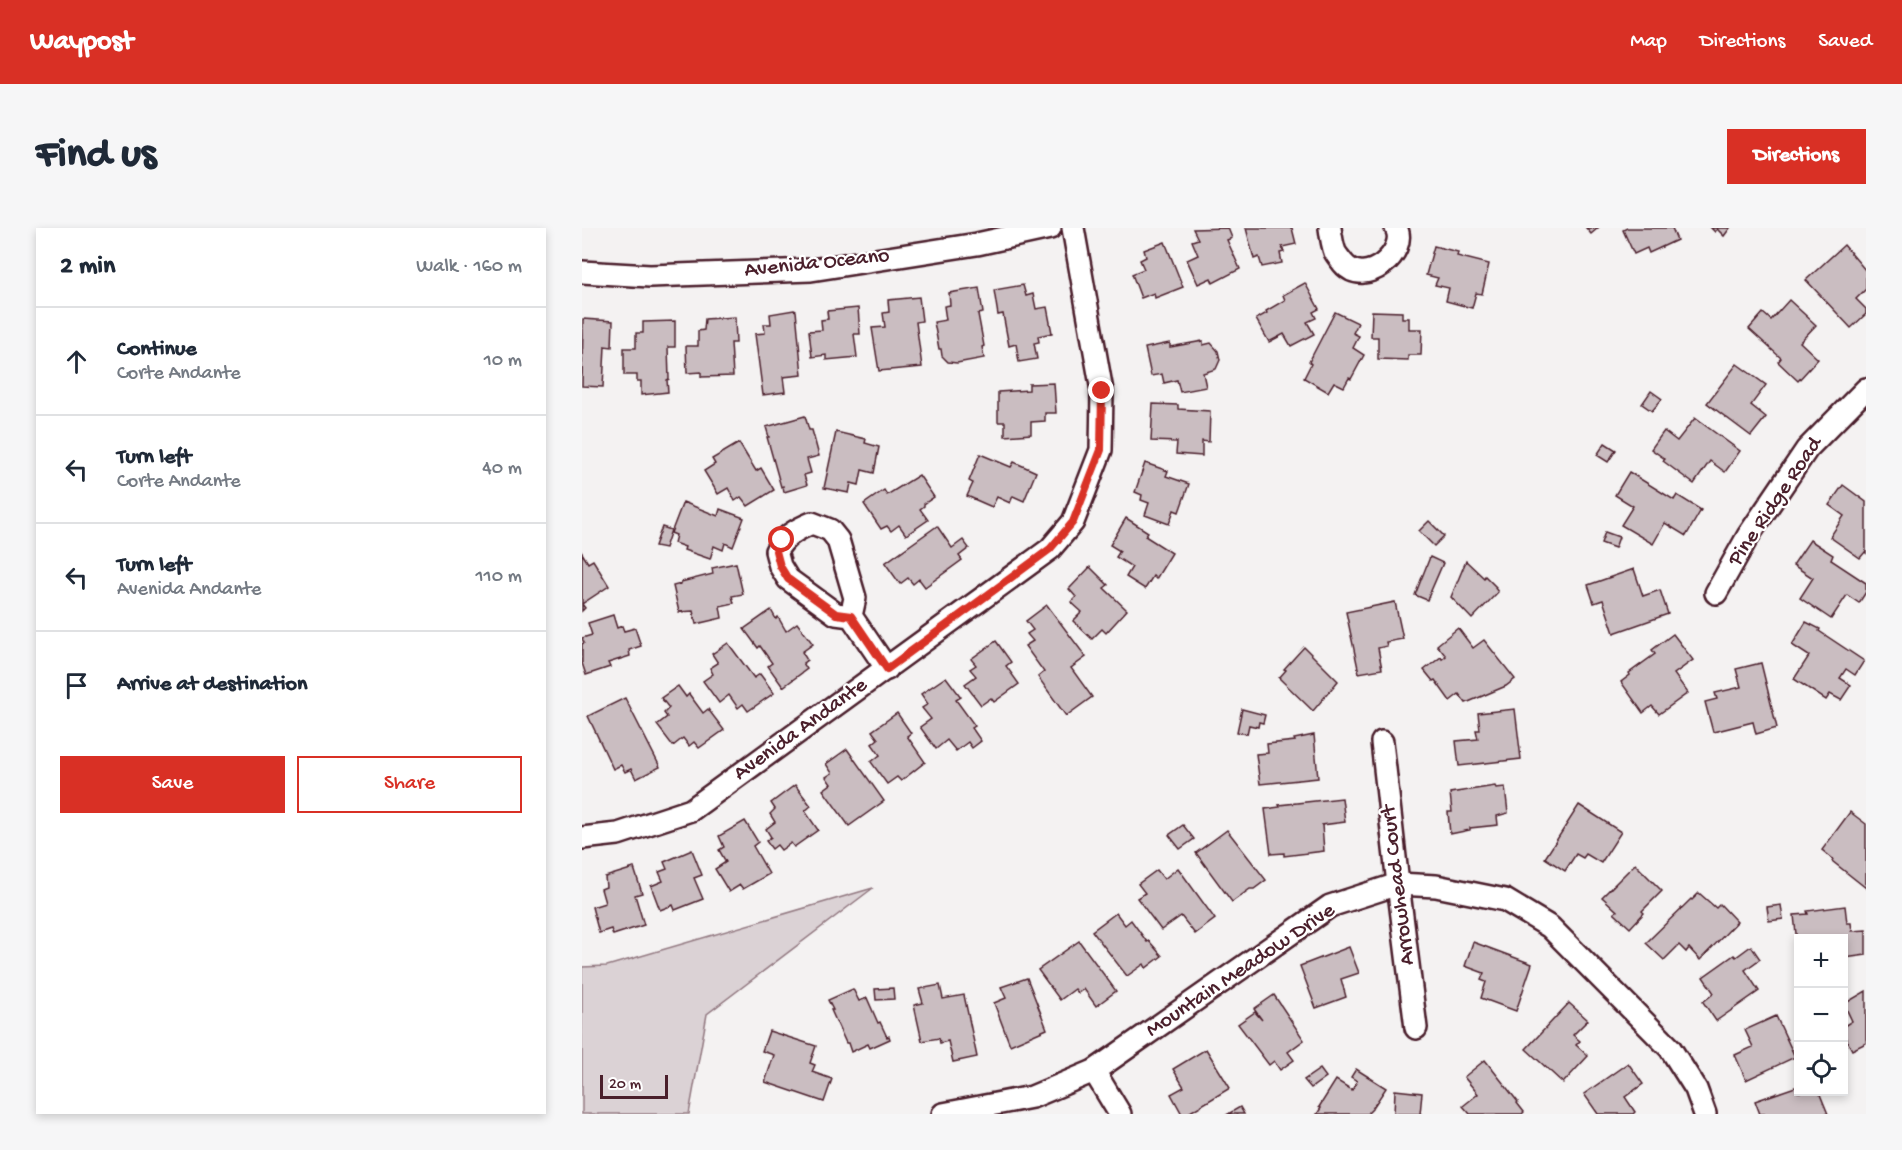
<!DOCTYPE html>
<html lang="en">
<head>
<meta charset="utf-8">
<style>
	:root { --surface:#fff; --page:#f6f6f7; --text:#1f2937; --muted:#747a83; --line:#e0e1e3; --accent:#d93025 }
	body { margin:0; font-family:"Gochi Hand",sans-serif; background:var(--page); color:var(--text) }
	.controls { position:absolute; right:18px; bottom:18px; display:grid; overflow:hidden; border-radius:0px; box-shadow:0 3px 9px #0003 }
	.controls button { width:54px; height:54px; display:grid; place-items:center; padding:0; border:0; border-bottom:2px solid var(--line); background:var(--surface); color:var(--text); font:30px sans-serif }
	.scale { position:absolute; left:18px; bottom:15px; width:68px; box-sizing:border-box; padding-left:6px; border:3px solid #4a1f2b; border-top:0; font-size:16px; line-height:21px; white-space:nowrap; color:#4a1f2b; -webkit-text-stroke:4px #fff; paint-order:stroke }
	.stop { position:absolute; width:18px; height:18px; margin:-14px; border:4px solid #d93025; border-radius:50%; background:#fff }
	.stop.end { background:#d93025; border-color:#fff; box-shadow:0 2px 6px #0008 }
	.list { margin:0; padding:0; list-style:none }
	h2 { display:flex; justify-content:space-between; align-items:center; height:78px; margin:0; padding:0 24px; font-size:26px }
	h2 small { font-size:20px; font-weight:400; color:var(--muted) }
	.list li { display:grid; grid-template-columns:39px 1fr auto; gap:18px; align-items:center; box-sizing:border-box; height:108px; padding:0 24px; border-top:2px solid var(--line) }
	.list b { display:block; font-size:22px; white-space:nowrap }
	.list p { margin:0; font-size:20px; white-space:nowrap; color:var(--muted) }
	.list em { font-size:20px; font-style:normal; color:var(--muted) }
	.actions { display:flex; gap:12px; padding:18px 24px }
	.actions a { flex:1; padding:14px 0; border:2px solid var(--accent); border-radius:0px; text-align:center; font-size:21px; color:var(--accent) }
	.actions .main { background:var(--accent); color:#fff }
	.icon { flex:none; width:33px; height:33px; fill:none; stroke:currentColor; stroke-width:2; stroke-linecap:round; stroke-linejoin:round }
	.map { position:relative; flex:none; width:1284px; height:886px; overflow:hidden; border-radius:0px }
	header { display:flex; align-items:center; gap:36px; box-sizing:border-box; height:84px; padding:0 30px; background:var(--accent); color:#fff }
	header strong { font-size:28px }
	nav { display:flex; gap:33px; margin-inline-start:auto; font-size:21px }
	.intro { display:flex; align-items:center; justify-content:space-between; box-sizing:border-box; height:144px; padding:0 36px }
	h1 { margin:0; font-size:42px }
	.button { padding:15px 27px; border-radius:0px; background:var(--accent); color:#fff; font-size:21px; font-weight:700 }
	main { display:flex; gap:36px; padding:0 36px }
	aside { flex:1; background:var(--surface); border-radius:0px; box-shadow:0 3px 9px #0003 }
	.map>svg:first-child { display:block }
</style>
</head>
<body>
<header>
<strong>Waypost</strong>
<nav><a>Map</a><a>Directions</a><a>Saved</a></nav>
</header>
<div class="intro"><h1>Find us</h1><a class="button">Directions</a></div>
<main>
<aside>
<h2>2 min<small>Walk · 160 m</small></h2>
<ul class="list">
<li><svg class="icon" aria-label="ahead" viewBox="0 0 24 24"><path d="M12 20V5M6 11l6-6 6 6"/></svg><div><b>Continue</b><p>Corte Andante</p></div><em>10 m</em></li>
<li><svg class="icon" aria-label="left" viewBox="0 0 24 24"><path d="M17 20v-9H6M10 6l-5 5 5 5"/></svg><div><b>Turn left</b><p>Corte Andante</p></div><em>40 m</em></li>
<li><svg class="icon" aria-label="left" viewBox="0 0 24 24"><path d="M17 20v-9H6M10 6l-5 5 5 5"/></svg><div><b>Turn left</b><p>Avenida Andante</p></div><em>110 m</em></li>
<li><svg class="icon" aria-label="arrive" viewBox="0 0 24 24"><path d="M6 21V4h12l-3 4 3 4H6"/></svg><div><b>Arrive at destination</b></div></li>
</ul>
<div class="actions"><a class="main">Save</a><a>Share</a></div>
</aside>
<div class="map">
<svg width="1284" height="886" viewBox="0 0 1284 886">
	<rect width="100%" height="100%" fill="#f4f2f2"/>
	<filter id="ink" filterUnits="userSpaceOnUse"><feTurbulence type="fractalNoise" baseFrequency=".0167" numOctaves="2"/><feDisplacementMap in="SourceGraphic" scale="12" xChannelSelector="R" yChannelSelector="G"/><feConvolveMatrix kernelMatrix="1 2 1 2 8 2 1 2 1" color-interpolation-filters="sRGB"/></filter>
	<g filter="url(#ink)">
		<path fill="#dbd2d5" stroke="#927880" stroke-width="1.5" d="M291 660 125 786 107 886H0V739L25 738Z"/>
		<g fill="#cabdc1" stroke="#4a1f2b" stroke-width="1.5">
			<path d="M646 0 650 10 645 12 658 41 631 55 629 50 616 56 605 32 616 27 610 13 616 11 611 1Z"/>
			<path d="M664 0H710L714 16 700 19 702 24 698 25 700 35 680 39 677 29 672 31Z"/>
			<path d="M1004 0H1016L1009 6Z"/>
			<path d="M1045 0H1090L1095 12 1067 25 1065 20 1052 26 1041 2Z"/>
			<path d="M1129 0H1148L1142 8 1135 1 1133 4Z"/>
			<path d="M583 14 601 59 573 70 572 65 559 70 550 46 562 41 558 32 564 29 562 22Z"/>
			<path d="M1262 17 1284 43V61L1274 71 1284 81V86L1269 100 1224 52Z"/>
			<path d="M852 18 876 24 875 28 907 36 900 66 894 65 890 80 864 73 867 60 853 57 856 50 844 47Z"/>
			<path d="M723 55 737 81 731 84 734 90 725 94 732 106 709 118 702 106 687 114 674 91 685 85 684 83 703 72 701 67Z"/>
			<path d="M441 57 444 68 451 66 454 81 465 79 470 105 456 108 457 114 452 115 455 131 437 134 434 116 427 118 421 86 416 87 412 62Z"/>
			<path d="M397 60 401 85 396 86 402 118 400 119 402 130 375 135 366 134 360 128 359 121H357L352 94 364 92 362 78 368 77 367 65Z"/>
			<path d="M337 69 340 93 334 94 340 139 297 143 290 100 303 99 301 85 307 84 306 72Z"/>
			<path d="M1207 72 1234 97 1218 114 1236 131 1216 153 1196 134 1199 130 1167 101 1181 85 1189 92Z"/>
			<path d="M276 80 278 106H272L275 129 244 132V127L230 129 227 103 240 102 239 92 246 91 245 83Z"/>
			<path d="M212 82 214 83 220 147 201 149 203 164 181 167 173 106 183 105 182 96H189L188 86Z"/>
			<path d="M790 83 820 84V90H827V101H840L839 127H826V132L796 131V109H789Z"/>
			<path d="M753 84 776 95 771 105 777 108 771 120 782 127 769 151 767 150 762 159 752 154 746 164 722 150 729 136 727 134Z"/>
			<path d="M153 89 154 115H149L151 148 119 149V144L105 145 104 118H116V103L122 102 123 91Z"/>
			<path d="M1 91 31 93 30 119 23 118 21 159 0 158Z"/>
			<path d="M93 93V119H86L87 151 85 152 86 164 59 167V153H55V147H42V120H54V105H61V94Z"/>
			<path d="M621 113V117L629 115 636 123 638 132 634 141 621 145 624 159 598 164 595 152 582 155 580 146 569 148 563 120 588 115V119Z"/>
			<path d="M1155 136 1184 157 1169 177 1184 189 1169 208 1125 175Z"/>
			<path d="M472 155 474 185H463V193L449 194V206L423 208V194H416V164L447 162V156Z"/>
			<path d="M1069 163 1080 171 1070 183 1060 176Z"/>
			<path d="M571 176 596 177V181L628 183 627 214 620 213V228L594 226 595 214 569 213Z"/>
			<path d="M223 188 227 202H230L237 228 225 231 229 245 222 247 225 257 202 264 201 258 199 259 185 209H187L184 199Z"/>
			<path d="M1113 190 1158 223 1143 244 1128 233 1112 256 1081 233 1083 231 1069 221 1082 203 1095 213Z"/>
			<path d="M254 204 284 211 283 215 297 219 292 245 280 242 277 257 269 255 267 265 242 260Z"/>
			<path d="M157 215 174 243 179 240 192 262 166 278 159 269 153 273 146 260 136 266 122 243 133 236 130 231Z"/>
			<path d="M1023 215 1034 222 1026 234 1015 227Z"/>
			<path d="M398 226 429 239 432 234 454 244 442 273 431 268 428 275 415 269 410 279 385 268 391 255 387 253Z"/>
			<path d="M563 235 586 243 584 248 607 256 597 284 592 282 587 296 563 287 567 275 559 272 560 267 553 264Z"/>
			<path d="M1047 244 1092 272 1095 267 1119 282 1104 308 1083 295 1071 316 1039 297 1051 278 1033 267Z"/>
			<path d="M337 247 352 269 342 276V278L338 281 346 292 324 307 317 297 309 303 305 298 299 301 282 276 302 262 305 267Z"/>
			<path d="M1261 257 1284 274V325L1283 324 1278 330 1248 309 1262 288 1247 277Z"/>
			<path d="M101 274 136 288 138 281 162 290 151 319 143 315 141 322 132 318 128 331 102 322 103 319 92 315 94 307 89 305Z"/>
			<path d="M544 290 566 304 563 308 590 325 574 351 571 348 563 361 544 349 550 339 534 329 538 323 528 317Z"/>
			<path d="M847 293 862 308 852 318 837 303Z"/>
			<path d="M355 298 370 320 381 312 387 320 377 328 380 332 343 359 337 351 331 356 326 350 318 356 303 335Z"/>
			<path d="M80 299 89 302 83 320 73 318Z"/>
			<path d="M1023 304 1037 309 1033 320 1019 315Z"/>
			<path d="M1228 312 1251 327 1249 332 1284 355V364L1277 375 1265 367 1249 391 1218 370 1231 350 1211 337Z"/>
			<path d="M0 325 6 335 11 332 27 358 0 376 3 380 0 383Z"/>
			<path d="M848 329 861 335 845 372 833 367Z"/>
			<path d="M884 333 902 350 903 348 914 359 913 360 916 364 890 391 869 369Z"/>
			<path d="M154 335 161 366 150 368 152 375 138 378 140 390 114 396 111 383 97 384 91 358 99 356V354L131 346 130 340Z"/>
			<path d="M508 339 526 357 522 360 545 382 524 405 520 401 510 411 491 393 500 384 489 374 494 369 487 361Z"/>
			<path d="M1052 341 1061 368 1078 362 1086 386 1032 405 1021 372 1012 375 1006 357Z"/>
			<path d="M813 374 821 411 804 414 805 418 796 420 800 441 777 445 764 384Z"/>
			<path d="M465 377 504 429 489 440 510 469 484 488 456 449 462 444 443 418 451 413 445 406 451 402 444 393Z"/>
			<path d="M189 382 194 391 196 389 204 403 215 395 231 416 220 424 225 432 221 435 225 441 201 459 186 438 190 435 178 418 176 420 162 401Z"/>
			<path d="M31 387 35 400 40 398 42 403 53 400 59 418 47 422 48 428 26 435 28 439 4 447 0 435V416L2 415 0 410 10 407 6 395Z"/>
			<path d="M1224 394 1238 401 1237 403 1282 433 1273 447 1264 441 1258 450 1269 457 1259 472 1248 466 1244 472 1212 451 1227 428 1210 417Z"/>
			<path d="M876 400 891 420 902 412 933 451 924 458 884 475 877 466 868 473 853 452 851 453 842 442 859 429 860 431 864 428 855 417Z"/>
			<path d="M1091 406 1111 432 1092 446 1106 465 1077 486 1070 478 1061 485 1039 454 1048 447 1047 445 1073 426 1070 422Z"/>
			<path d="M414 413 429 434 424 438 437 456 412 474 409 470 399 477 383 456 394 448 388 441 394 437 389 431Z"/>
			<path d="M146 415 172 450 178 446 192 465 166 483 161 476 156 480 147 467 137 475 121 453 131 446 128 440 136 435 130 426Z"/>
			<path d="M722 419 756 453 731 483 697 450 704 442 702 441Z"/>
			<path d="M1179 435 1195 500 1174 506 1171 494 1131 504 1123 474 1135 471 1133 465 1159 459 1154 441Z"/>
			<path d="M364 449 379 469 374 472 393 498 390 500 399 513 390 520 386 514 374 523 365 512 354 521 338 499 349 491 340 480 346 476 339 466Z"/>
			<path d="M96 458 104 469 107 466 121 485 126 481 142 502 117 520 112 514 107 518 101 510 91 518 75 497 85 489 82 485 87 480 79 470Z"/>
			<path d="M43 470 78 539 54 551 49 541 43 544 39 537 31 541 6 488Z"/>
			<path d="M660 481 683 487 681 495 677 494 676 499 667 497 665 506 655 504Z"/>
			<path d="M933 481 939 531 877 538 874 513 896 511 894 502H898L896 485Z"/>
			<path d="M315 485 329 505 325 508 343 534 319 553 315 549 305 556 289 534 298 527 290 516 296 511 290 503Z"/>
			<path d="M732 507 736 550 678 556 674 526 686 525 685 516 713 513 712 511Z"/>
			<path d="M265 521 302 573 267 598 241 562 249 556 244 549 250 545 244 536Z"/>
			<path d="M213 557 229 578 223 583 236 602 212 619 209 615 199 622 195 617 190 621 184 613 189 609 184 601 193 594 188 586 193 581 189 575Z"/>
			<path d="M913 558 914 560 923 559 926 585 915 588 916 597 888 600V602L868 606 866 584H870L868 565Z"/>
			<path d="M760 570 763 594 740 597 742 623 702 628V625L689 626 683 581 698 579 697 577Z"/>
			<path d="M997 577 1039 604 1019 635 1004 626 1001 630 994 626 983 643 963 630Z"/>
			<path d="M1268 584 1284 596V660L1250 633 1251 631 1240 622Z"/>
			<path d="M163 593 176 614 171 618 187 646 161 661 158 657 147 664 133 641 144 634 137 622 142 619 137 608Z"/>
			<path d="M601 597 612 611 598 621 587 607Z"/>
			<path d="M645 602 684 652 672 661H668L650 674 614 625Z"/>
			<path d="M110 622 120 647 112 650 121 671 93 682 91 677 78 682 69 658 81 653 77 644 85 641 82 634Z"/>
			<path d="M1053 636 1080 663 1060 683 1062 685 1048 700 1032 685 1035 683 1020 669Z"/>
			<path d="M52 640 60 665 53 667 62 697 31 707 29 701 17 705 10 679 23 675 19 661 24 659 23 649Z"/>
			<path d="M596 640 633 691 613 706 599 688 579 702 555 670 563 665 556 656 575 642 582 651Z"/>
			<path d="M1117 665 1134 680 1138 676 1155 694 1118 732 1107 720 1104 724 1097 717 1082 732 1064 715 1109 671 1110 672Z"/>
			<path d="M1199 677 1201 691 1187 693 1185 679Z"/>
			<path d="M1263 678 1265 695H1269L1270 703 1284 702V727L1263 730 1262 728V710H1216V725L1212 687 1226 686 1225 683Z"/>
			<path d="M534 685 543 697 549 692 565 714 567 713 580 728 564 740 562 736 545 748 510 703Z"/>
			<path d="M497 713 534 763 514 778 502 761 496 765 493 761 478 772 456 742Z"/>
			<path d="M891 714 950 736 934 783 899 770 904 754 899 752 902 745 883 738Z"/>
			<path d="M1169 718 1178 731 1163 742 1177 763 1134 793 1121 774 1132 765 1121 749 1152 727 1154 729Z"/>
			<path d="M767 719 777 745 759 751 764 769 734 780 718 738Z"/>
			<path d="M445 750 465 801 428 817 412 775 424 770 419 759Z"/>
			<path d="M358 757 361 771 382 767 395 829 371 834 366 813 358 815 357 810 340 813 332 777 341 775 337 761Z"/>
			<path d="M311 760 312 771 294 772 293 761Z"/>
			<path d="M271 761 277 773 285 770 296 795 298 794 305 809 307 808 308 811 288 820 286 816 269 824 266 815H264L249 782H251L246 772Z"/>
			<path d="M1284 763V815L1270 822 1262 807V798L1270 793 1262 776Z"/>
			<path d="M692 767 722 812 706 824 712 832 698 842 692 833 687 837 656 796 673 784 680 792 672 781Z"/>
			<path d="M987 775 1006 792 991 807 998 813 994 817 1006 828 981 855 944 821Z"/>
			<path d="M1194 788 1213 829 1164 852 1153 827 1171 819 1163 802Z"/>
			<path d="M187 803 234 818 228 835 233 837 230 844 250 851 242 874 183 854 192 827 180 823Z"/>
			<path d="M624 821 648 860 605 886H600L589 866 602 859 591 841Z"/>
			<path d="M903 832 936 874 935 875 942 884 940 886H888L881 878 896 866 882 849Z"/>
			<path d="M1046 835 1061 856 1043 869 1053 884 1051 886H1016L1002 866Z"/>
			<path d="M738 841 744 849 729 860 722 852Z"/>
			<path d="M774 841 804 860 790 881 785 886H735L739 880 737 879 754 852 770 862 775 853 769 849Z"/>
			<path d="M1216 858V864H1237L1246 886H1178L1173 873Z"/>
			<path d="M813 862 840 865 838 886H840H812Z"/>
			<path d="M658 879 662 886H646Z"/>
		</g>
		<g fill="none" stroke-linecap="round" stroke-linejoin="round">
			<g stroke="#4a1f2b" stroke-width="26">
				<g id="street">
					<path d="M748 0C749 8 750 16 753 24 755 28 759 32 761 35 783 62 827 23 814 0"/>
					<path d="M0 44 68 48 229 42 395 16 468 0"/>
					<path d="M1134 365 1166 308 1225 221 1284 161"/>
					<path d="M269 388 254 386 206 351 198 338 194 323C203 308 213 302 230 295L248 302 256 312 273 370 269 388 305 441"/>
					<path d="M800 514 816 656 834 800"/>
					<path d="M0 610 36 606 109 582 468 321 491 294 519 222 520 163 491 0"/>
					<path d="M512 843 538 886"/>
					<path d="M361 886 450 869 512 843 748 678 816 656 854 658 923 672 968 699 1088 820 1114 861 1123 886"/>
				</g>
			</g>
			<use href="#street" stroke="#fff" stroke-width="21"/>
		</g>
	</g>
	<g fill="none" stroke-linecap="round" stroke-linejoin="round" filter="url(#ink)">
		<path stroke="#d93025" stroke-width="8" d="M200 312 194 323 198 338 206 351 254 386 269 388 305 441 468 321 491 294 519 222 520 163"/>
	</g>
	<g text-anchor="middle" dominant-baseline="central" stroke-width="4.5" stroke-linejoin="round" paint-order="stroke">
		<g font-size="22" fill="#4a1f2b" stroke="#fff">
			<text transform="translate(235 36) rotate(-6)">Avenida Oceano</text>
			<text transform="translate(1194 274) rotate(-56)">Pine Ridge Road</text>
			<text transform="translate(219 502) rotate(-36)">Avenida Andante</text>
			<text transform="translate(817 657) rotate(-97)">Arrowhead Court</text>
			<text transform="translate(659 743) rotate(-34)">Mountain Meadow Drive</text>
		</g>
	</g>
</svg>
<div class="controls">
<button>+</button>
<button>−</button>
<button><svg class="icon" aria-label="locate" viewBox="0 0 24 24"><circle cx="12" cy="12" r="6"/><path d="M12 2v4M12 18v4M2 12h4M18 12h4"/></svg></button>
</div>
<div class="scale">20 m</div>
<div class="stop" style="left:200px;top:312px"></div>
<div class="stop end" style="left:520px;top:163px"></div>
</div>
</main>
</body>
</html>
